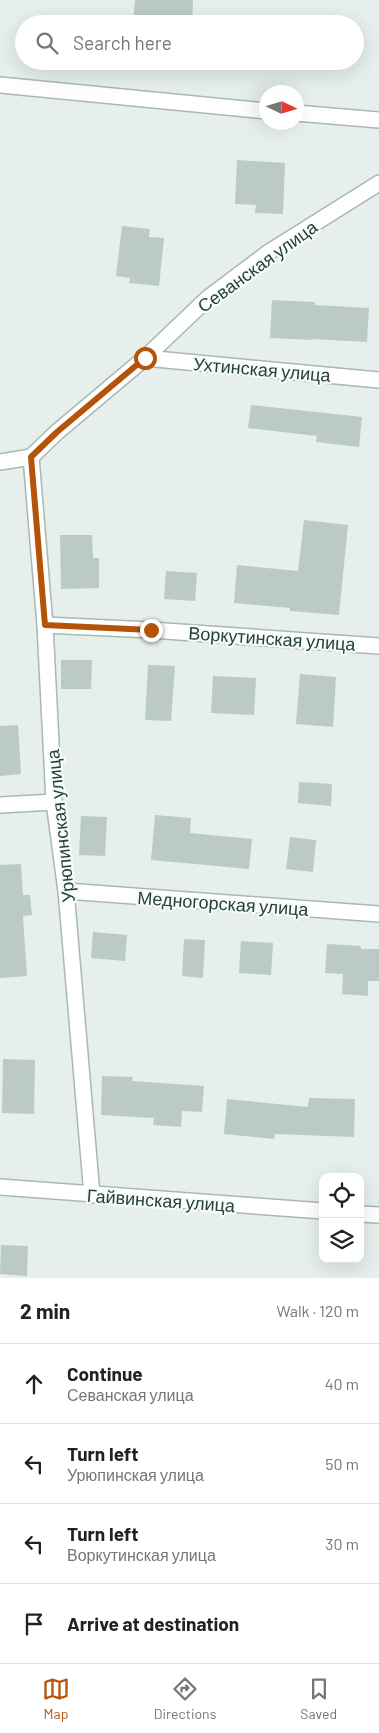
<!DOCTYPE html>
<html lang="en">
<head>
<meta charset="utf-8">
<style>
	:root { --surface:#fff; --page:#f6f6f6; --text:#222; --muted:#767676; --line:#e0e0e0; --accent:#b45309 }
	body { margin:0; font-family:Barlow,sans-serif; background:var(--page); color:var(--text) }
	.controls { position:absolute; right:15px; bottom:15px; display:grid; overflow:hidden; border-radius:10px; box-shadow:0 5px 20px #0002 }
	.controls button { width:45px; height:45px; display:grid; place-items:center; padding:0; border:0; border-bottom:1px solid var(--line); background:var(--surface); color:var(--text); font:25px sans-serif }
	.compass { position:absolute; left:259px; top:85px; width:45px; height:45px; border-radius:50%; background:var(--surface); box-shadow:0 5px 20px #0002; rotate:94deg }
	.stop { position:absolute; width:15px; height:15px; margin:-11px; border:4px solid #b45309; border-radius:50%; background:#fff }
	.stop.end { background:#b45309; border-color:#fff; box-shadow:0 1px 5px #0008 }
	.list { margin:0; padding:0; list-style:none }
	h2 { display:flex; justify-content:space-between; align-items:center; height:65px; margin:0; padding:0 20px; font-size:21px }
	h2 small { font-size:16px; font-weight:400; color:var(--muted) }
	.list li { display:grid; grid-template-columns:32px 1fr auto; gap:15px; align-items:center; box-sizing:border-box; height:80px; padding:0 20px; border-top:1px solid var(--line) }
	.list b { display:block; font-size:19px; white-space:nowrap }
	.list p { margin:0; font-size:16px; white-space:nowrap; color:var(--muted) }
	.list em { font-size:16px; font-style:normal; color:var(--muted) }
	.icon { flex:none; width:28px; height:28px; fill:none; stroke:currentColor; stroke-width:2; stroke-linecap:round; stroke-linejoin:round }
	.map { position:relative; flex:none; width:379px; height:1278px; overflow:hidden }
	.search { position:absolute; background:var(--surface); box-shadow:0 5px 20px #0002; left:15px; right:15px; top:15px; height:55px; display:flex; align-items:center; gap:12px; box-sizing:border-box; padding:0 18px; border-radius:28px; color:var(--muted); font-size:19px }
	.sheet { height:385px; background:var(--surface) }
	nav { display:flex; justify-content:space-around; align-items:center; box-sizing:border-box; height:70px; border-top:1px solid var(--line); background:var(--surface); font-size:14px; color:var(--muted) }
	nav a { display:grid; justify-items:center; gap:2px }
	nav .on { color:var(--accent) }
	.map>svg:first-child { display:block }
</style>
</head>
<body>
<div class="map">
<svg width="379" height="1278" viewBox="0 0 379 1278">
	<rect width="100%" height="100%" fill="#e6efeb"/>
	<g fill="#bbcac4">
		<path d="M135 0H193L192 24H133Z"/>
		<path d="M237 160 285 163 283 214 255 213 256 205 235 204Z"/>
		<path d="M122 226 150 229 149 237 164 238 159 286 129 283 130 278 116 276Z"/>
		<path d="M272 300 315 302V305L369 308 367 342 312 339V340L270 338Z"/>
		<path d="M251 405 362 417 359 447 316 442 317 436 248 428Z"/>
		<path d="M304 520 348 525 339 615 290 611V608L234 603 237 565 298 571Z"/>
		<path d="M60 535H92L93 558H99V588L61 589Z"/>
		<path d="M166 571 197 573 195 601 164 599Z"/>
		<path d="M61 660H92L91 689H61Z"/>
		<path d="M148 665 175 666 171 721 145 720Z"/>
		<path d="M300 674 336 677 333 727 296 724Z"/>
		<path d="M213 676 256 678 254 715 211 713Z"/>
		<path d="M18 725 21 774 0 776V726Z"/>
		<path d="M299 782 332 784 331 806 298 803Z"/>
		<path d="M155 815 191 818 190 833 252 839 249 869 151 860Z"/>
		<path d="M81 816 107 817 105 856 79 855Z"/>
		<path d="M290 837 316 840 313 872 286 869Z"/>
		<path d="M21 864 23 895H30L32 915 23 916 27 976 0 978V865Z"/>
		<path d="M93 932 127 935 125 961 91 958Z"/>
		<path d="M184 939 205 940 203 978 182 976Z"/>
		<path d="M241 941 273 943 271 975 239 973Z"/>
		<path d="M327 944 361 946V949H379V981H368V996L342 994 343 974 325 973Z"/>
		<path d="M3 1059 35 1060 34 1114 2 1113Z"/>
		<path d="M102 1076 133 1077 132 1081 204 1086 202 1112 182 1111 181 1127 153 1125 154 1118 101 1115Z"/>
		<path d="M309 1098 355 1099 354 1137 275 1134 274 1139 224 1134 227 1099 308 1107Z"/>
		<path d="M1 1245 28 1246 27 1276 0 1274Z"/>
	</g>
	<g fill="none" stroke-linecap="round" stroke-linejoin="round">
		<g stroke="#a8b8b2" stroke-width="18">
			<g id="minor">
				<path d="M0 85 266 111"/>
				<path d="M296 113 379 120"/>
				<path d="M145 358 379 380"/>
				<path d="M31 457 45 625 54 802 66 891 92 1195"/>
				<path d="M0 462 31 457 57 432 145 358 208 298 269 252 379 183"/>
				<path d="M45 625 151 630 379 646"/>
				<path d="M0 805 54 802"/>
				<path d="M66 891 379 914"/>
				<path d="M0 1187 323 1211"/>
				<path d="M360 1214 379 1215"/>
			</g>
		</g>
		<use href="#minor" stroke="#fff" stroke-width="15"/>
	</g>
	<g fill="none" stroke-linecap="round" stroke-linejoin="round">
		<path stroke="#b45309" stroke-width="6" d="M145 358 57 432 31 457 45 625 151 630"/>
	</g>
	<g text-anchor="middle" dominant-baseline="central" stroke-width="4.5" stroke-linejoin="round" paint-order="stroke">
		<g font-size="18" fill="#24423a" stroke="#f7fbf9">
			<text transform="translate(257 266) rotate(-36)">Севанская улица</text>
			<text transform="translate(262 369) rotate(5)">Ухтинская улица</text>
			<text transform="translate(272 638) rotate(4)">Воркутинская улица</text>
			<text transform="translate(60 826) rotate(-96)">Урюпинская улица</text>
			<text transform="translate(223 903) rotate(4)">Медногорская улица</text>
			<text transform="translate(161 1200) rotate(4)">Гайвинская улица</text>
		</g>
	</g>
</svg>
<div class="controls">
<button><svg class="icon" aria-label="locate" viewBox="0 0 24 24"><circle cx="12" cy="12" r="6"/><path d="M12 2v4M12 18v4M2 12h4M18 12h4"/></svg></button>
<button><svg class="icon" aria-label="layers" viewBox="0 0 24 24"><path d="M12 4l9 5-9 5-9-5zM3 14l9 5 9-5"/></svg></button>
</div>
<svg class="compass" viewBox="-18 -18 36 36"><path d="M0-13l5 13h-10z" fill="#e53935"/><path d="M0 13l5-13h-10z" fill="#767676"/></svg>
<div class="stop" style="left:145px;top:358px"></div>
<div class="stop end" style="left:151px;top:630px"></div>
<div class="search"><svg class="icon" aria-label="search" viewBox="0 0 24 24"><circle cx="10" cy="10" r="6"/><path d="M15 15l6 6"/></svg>Search here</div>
</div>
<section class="sheet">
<h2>2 min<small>Walk · 120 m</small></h2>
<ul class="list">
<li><svg class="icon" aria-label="ahead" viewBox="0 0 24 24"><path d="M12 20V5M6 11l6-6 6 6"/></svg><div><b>Continue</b><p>Севанская улица</p></div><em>40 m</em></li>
<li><svg class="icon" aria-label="left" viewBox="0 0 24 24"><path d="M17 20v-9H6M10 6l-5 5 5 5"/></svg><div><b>Turn left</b><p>Урюпинская улица</p></div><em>50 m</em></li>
<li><svg class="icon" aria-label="left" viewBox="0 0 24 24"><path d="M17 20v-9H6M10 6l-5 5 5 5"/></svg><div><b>Turn left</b><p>Воркутинская улица</p></div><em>30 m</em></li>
<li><svg class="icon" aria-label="arrive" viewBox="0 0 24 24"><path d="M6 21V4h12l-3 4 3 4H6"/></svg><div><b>Arrive at destination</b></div></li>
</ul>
</section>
<nav>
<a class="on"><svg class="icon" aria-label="map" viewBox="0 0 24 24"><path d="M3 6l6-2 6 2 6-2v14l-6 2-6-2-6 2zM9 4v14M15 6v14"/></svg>Map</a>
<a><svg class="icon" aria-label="directions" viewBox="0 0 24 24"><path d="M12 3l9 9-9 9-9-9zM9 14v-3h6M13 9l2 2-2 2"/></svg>Directions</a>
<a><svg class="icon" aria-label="saved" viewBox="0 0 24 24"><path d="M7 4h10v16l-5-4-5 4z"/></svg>Saved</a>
</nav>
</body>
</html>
